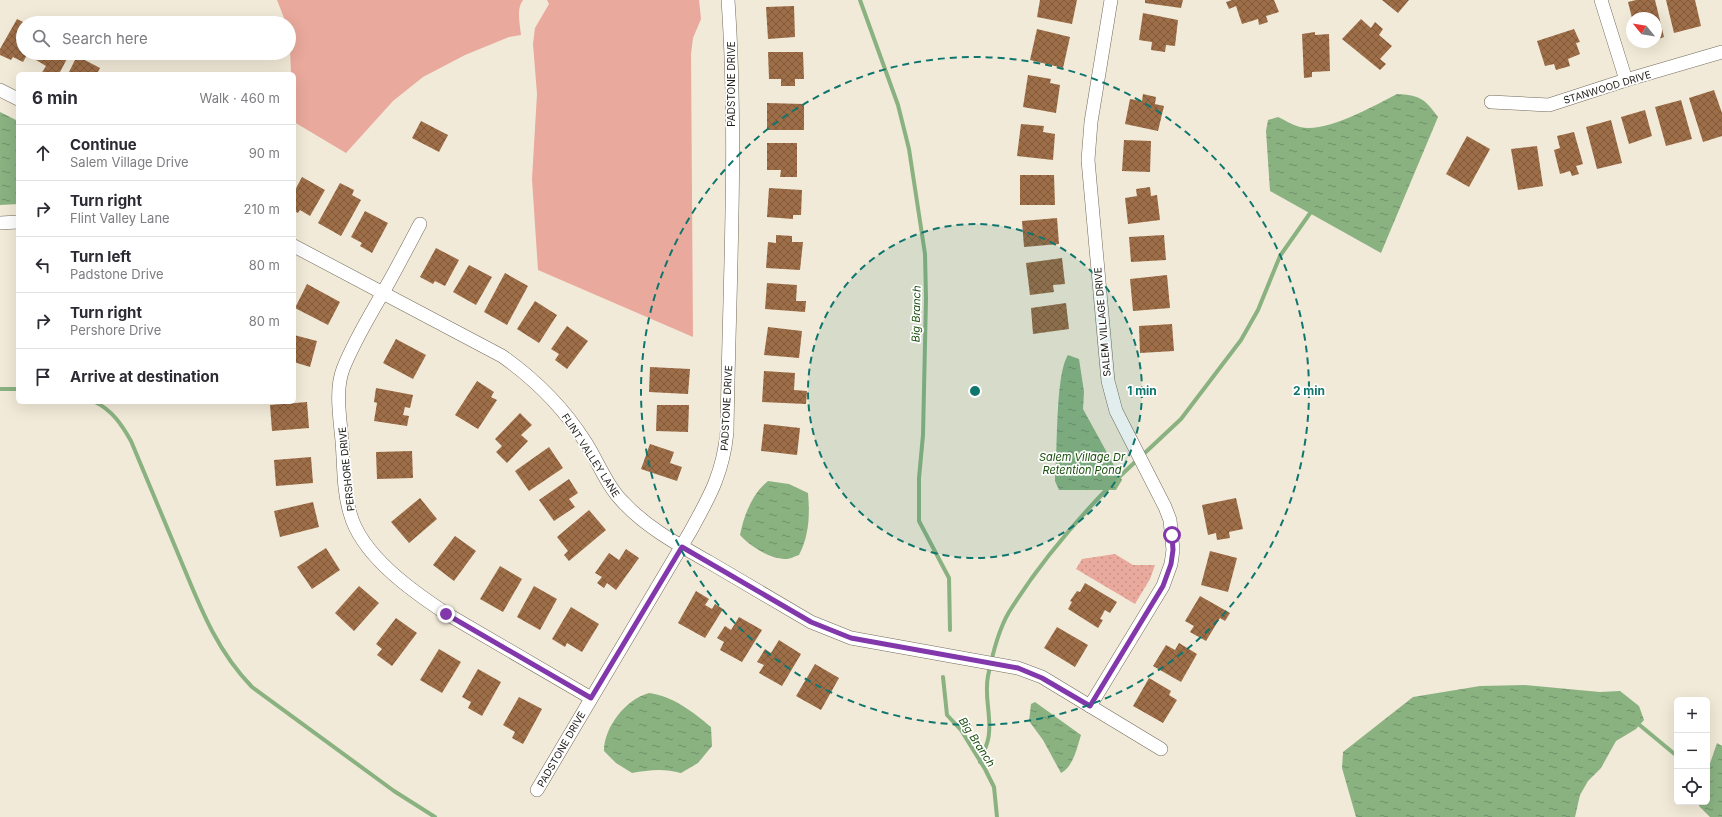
<!DOCTYPE html>
<html lang="en">
<head>
<meta charset="utf-8">
<style>
	:root { --surface:#fff; --page:#f7f7f7; --text:#2b2b33; --muted:#7c7c81; --line:#e1e1e2 }
	body { margin:0; font-family:Inter,sans-serif; background:var(--page); color:var(--text) }
	.controls { position:absolute; right:12px; bottom:12px; display:grid; overflow:hidden; border-radius:6px; box-shadow:0 4px 16px #0002 }
	.controls button { width:36px; height:36px; display:grid; place-items:center; padding:0; border:0; border-bottom:1px solid var(--line); background:var(--surface); color:var(--text); font:20px sans-serif }
	.compass { position:absolute; left:1626px; top:12px; width:36px; height:36px; border-radius:50%; background:var(--surface); box-shadow:0 4px 16px #0002; rotate:300deg }
	.stop { position:absolute; width:12px; height:12px; margin:-9px; border:3px solid #8238ab; border-radius:50%; background:#fff }
	.stop.end { background:#8238ab; border-color:#fff; box-shadow:0 1px 4px #0008 }
	.list { margin:0; padding:0; list-style:none }
	h2 { display:flex; justify-content:space-between; align-items:center; height:52px; margin:0; padding:0 16px; font-size:17px }
	h2 small { font-size:13px; font-weight:400; color:var(--muted) }
	.list li { display:grid; grid-template-columns:26px 1fr auto; gap:12px; align-items:center; box-sizing:border-box; height:56px; padding:0 16px; border-top:1px solid var(--line) }
	.list b { display:block; font-size:15px; white-space:nowrap }
	.list p { margin:0; font-size:13px; white-space:nowrap; color:var(--muted) }
	.list em { font-size:13px; font-style:normal; color:var(--muted) }
	.icon { flex:none; width:22px; height:22px; fill:none; stroke:currentColor; stroke-width:2; stroke-linecap:round; stroke-linejoin:round }
	.map { position:relative; flex:none; width:1722px; height:817px; overflow:hidden }
	.search { position:absolute; background:var(--surface); box-shadow:0 4px 16px #0002; left:16px; top:16px; width:280px; height:44px; display:flex; align-items:center; gap:10px; box-sizing:border-box; padding:0 14px; border-radius:22px; color:var(--muted); font-size:15px }
	.panel { position:absolute; background:var(--surface); box-shadow:0 4px 16px #0002; left:16px; top:72px; width:280px; height:332px; border-radius:6px }
	.map>svg:first-child { display:block }
</style>
</head>
<body>
<div class="map">
<svg width="1722" height="817" viewBox="0 0 1722 817">
	<defs>
		<pattern id="park-dots" width="8" height="8" patternUnits="userSpaceOnUse"><rect width="8" height="8" fill="#e9a99c"/><path d="M2 2h.1M6 6h.1" fill="none" stroke="#c79186" stroke-width="1.8" stroke-linecap="round"/></pattern>
		<pattern id="water-ripples" width="26" height="14" patternUnits="userSpaceOnUse"><rect width="26" height="14" fill="#8ab281"/><path d="M2 4q2-2 4 0t4 0M15 11q2-2 4 0t4 0" fill="none" stroke="#709069"/></pattern>
		<pattern id="building-cross-hatch" width="8" height="8" patternUnits="userSpaceOnUse"><rect width="8" height="8" fill="#9e6e48"/><path d="M0 0l8 8M0 8l8-8" fill="none" stroke="#805a3b"/></pattern>
	</defs>
	<rect width="100%" height="100%" fill="#f2ead8"/>
	<g fill="#e9a99c">
		<path d="M277 0H523C516 9 520 24 521 35L509 37 465 55 423 77 393 101 346 153 294 122V74H291L289 23H286Z"/>
		<path d="M547 0H699L701 19 693 38 691 54 693 337 538 270 532 179 537 94 533 44 535 28 549 4Z"/>
	</g>
	<path fill="url(#park-dots)" d="M1115 554 1133 565H1155L1150 579 1135 604 1076 569 1082 559Z"/>
	<g fill="url(#water-ripples)">
		<path d="M1397 94C1420 95 1425 99 1438 117L1381 253 1270 191 1266 131 1268 120 1278 117C1285 120 1292 125 1300 127 1324 134 1376 105 1397 94Z"/>
		<path d="M0 112 18 121V204L0 205Z"/>
		<path d="M1068 355 1079 359 1084 392 1083 409 1122 480 1116 490H1059L1055 481C1058 452 1055 375 1068 355Z"/>
		<path d="M768 481 789 484 808 493C810 515 809 536 799 555 795 556 790 559 787 559 770 559 751 547 740 535 744 515 752 494 768 481Z"/>
		<path d="M1525 685 1600 692 1620 691 1639 706 1644 720 1636 729 1616 741 1601 768 1588 781 1580 795 1575 817H1356L1342 768 1343 752 1413 697 1480 686Z"/>
		<path d="M649 693C673 696 693 712 711 727L712 746 698 763 681 773C663 768 649 770 632 773L616 763 604 751C604 727 626 699 649 693Z"/>
		<path d="M1035 702 1081 735C1077 748 1073 767 1061 773L1043 740 1029 721 1031 704Z"/>
		<path d="M1717 743 1722 746V817H1710L1699 806V802H1707V772Z"/>
	</g>
	<g fill="none" stroke-linecap="round" stroke-linejoin="round">
		<g stroke="#8ab281" stroke-width="4">
			<path d="M860 0 898 105 909 149 925 254 926 298 923 435 919 478V521L949 578 950 630"/>
			<path d="M0 389H18"/>
			<path d="M95 402C112 410 122 425 131 441 147 479 163 518 179 556 199 604 215 649 252 687L394 791 435 817"/>
			<path d="M1117 479 1181 419 1241 340 1258 310 1280 256 1313 209"/>
			<path d="M943 677 947 715 961 730 985 769 994 787 997 817"/>
			<path d="M1636 722 1677 756"/>
			<path d="M980 762C983 753 989 742 989 733 991 713 984 696 988 676 992 656 999 629 1009 612 1037 567 1072 525 1109 487"/>
		</g>
	</g>
	<g fill="url(#building-cross-hatch)">
		<path d="M1040 0H1077L1072 24 1037 17Z"/>
		<path d="M1145 0H1183L1181 8 1145 3Z"/>
		<path d="M1232 0H1274L1279 12 1266 16 1268 22 1259 25 1258 19 1242 24 1236 6 1229 9 1226 2Z"/>
		<path d="M1382 0H1409L1398 13Z"/>
		<path d="M1636 0H1655L1664 37 1656 40V18H1632L1628 2Z"/>
		<path d="M1666 0H1695L1701 26 1674 33Z"/>
		<path d="M794 6 795 37 768 39 766 7Z"/>
		<path d="M1143 13 1178 20 1175 46 1166 45 1165 52 1151 50 1152 42 1139 40Z"/>
		<path d="M17 19 23 22V53H28L23 62 13 57 11 60 0 55V49Z"/>
		<path d="M1361 19 1371 28 1375 22 1383 29 1379 35 1392 46 1380 59 1386 64 1380 70 1342 39Z"/>
		<path d="M1037 29 1070 37 1063 68 1030 60Z"/>
		<path d="M1574 29 1580 42 1576 43 1580 54 1568 59 1570 66 1556 70 1554 64 1545 66 1537 41Z"/>
		<path d="M1315 32V35L1329 34 1330 71 1312 72V77L1304 78 1302 34Z"/>
		<path d="M768 52H803L804 79H795V86H781V79H769Z"/>
		<path d="M40 53H70L59 74H41L46 66 36 60Z"/>
		<path d="M77 56 100 68 97 74H68Z"/>
		<path d="M1028 75 1051 79 1050 83 1060 85 1056 113 1023 107Z"/>
		<path d="M1714 90 1722 113V136L1703 142 1689 98Z"/>
		<path d="M1143 94 1156 97 1155 104 1164 106 1158 131 1125 124 1130 99 1142 101Z"/>
		<path d="M1681 100 1692 139 1666 146 1655 107Z"/>
		<path d="M767 103 804 104V130H767Z"/>
		<path d="M1645 110 1652 136 1629 144 1621 117Z"/>
		<path d="M1611 120 1622 163 1597 169 1586 127Z"/>
		<path d="M421 121 448 135 439 152 412 138Z"/>
		<path d="M1021 124 1044 126 1043 132 1055 134 1053 160 1017 156Z"/>
		<path d="M1574 132 1583 164 1576 166 1579 174 1572 176 1570 171 1560 174 1554 150 1560 148 1557 136Z"/>
		<path d="M1467 136 1490 149 1469 187 1446 174Z"/>
		<path d="M1124 140 1151 141 1150 172 1122 171Z"/>
		<path d="M767 143H797V177H780L781 170H767Z"/>
		<path d="M1537 146 1543 186 1518 190 1511 149Z"/>
		<path d="M1020 175H1054L1055 205H1020Z"/>
		<path d="M302 177 325 190 310 216 300 210 298 213 294 211V192Z"/>
		<path d="M340 183 354 190 352 195 361 200 341 236 318 223Z"/>
		<path d="M1150 187 1151 196 1157 195 1160 220 1128 224 1125 198 1137 196 1136 189Z"/>
		<path d="M769 188 802 190 801 215H793V219L767 217Z"/>
		<path d="M365 211 388 223 372 253 360 246 362 243 351 237Z"/>
		<path d="M1057 218 1059 244 1024 247 1022 221Z"/>
		<path d="M776 235 792 236V242H803L800 270 766 268 768 242 776 243Z"/>
		<path d="M1164 235 1166 260 1131 262 1129 237Z"/>
		<path d="M436 248 459 260 445 286 435 281 433 284 420 277Z"/>
		<path d="M1062 258 1065 284 1053 285 1054 292 1030 295 1026 263Z"/>
		<path d="M469 265 492 277 476 305 453 292Z"/>
		<path d="M505 273 528 286 507 325 484 312Z"/>
		<path d="M1167 275 1170 308 1133 311 1130 279Z"/>
		<path d="M767 283 797 285 796 301H806L805 312 765 309Z"/>
		<path d="M307 284 340 302 328 325 295 308Z"/>
		<path d="M535 301 557 315 539 343 517 329Z"/>
		<path d="M1066 303 1069 329 1033 334 1031 308Z"/>
		<path d="M1172 324 1174 351 1140 353 1139 326Z"/>
		<path d="M567 326 588 341 567 369 555 360 559 354 551 349Z"/>
		<path d="M768 327 802 331 799 358 764 355Z"/>
		<path d="M294 335 317 341 310 367 294 362Z"/>
		<path d="M396 339 426 355 413 379 383 363Z"/>
		<path d="M650 367 690 369 688 394 649 392Z"/>
		<path d="M764 371 795 373 794 390 807 391 806 404 762 402Z"/>
		<path d="M477 381 494 392 491 397 497 400 478 429 455 415Z"/>
		<path d="M376 388 413 395 410 408 405 407 403 415 409 416 407 426 374 421 377 403 374 402Z"/>
		<path d="M307 402 309 428 272 431 270 405Z"/>
		<path d="M657 405H689L688 432 656 431Z"/>
		<path d="M520 413 532 425 521 435 528 441 507 463 496 452 502 446 495 439Z"/>
		<path d="M764 424 800 428 797 455 761 451Z"/>
		<path d="M650 444 674 452 670 463 682 467 677 481 641 469Z"/>
		<path d="M549 447 563 468 529 491 515 471Z"/>
		<path d="M412 451 413 478 377 479 376 452Z"/>
		<path d="M311 457 313 483 276 486 274 460Z"/>
		<path d="M569 479 578 493 569 499 575 507 554 521 539 500Z"/>
		<path d="M420 498 437 519 409 543 391 522Z"/>
		<path d="M1236 498 1243 529 1229 532 1230 538 1217 540 1216 533 1208 535 1202 505Z"/>
		<path d="M313 502 319 527 280 537 274 511Z"/>
		<path d="M589 510 606 530 569 561 564 555 568 551 557 537Z"/>
		<path d="M455 536 476 551 454 581 433 565Z"/>
		<path d="M326 548 340 570 312 589 297 567Z"/>
		<path d="M626 549 639 558 616 590 607 583 604 588 597 583 602 577 595 573 609 553 619 560Z"/>
		<path d="M1210 551 1237 558 1228 592 1201 585Z"/>
		<path d="M500 566 522 579 503 612 480 599Z"/>
		<path d="M1085 583 1117 602 1110 613 1105 610 1100 619 1103 620 1098 628 1068 609 1072 602 1070 601 1077 591 1080 592Z"/>
		<path d="M359 586 379 603 354 631 335 613Z"/>
		<path d="M534 586 557 599 540 630 517 617Z"/>
		<path d="M696 591 709 599 705 605 712 609 715 604 723 609 705 638 678 623Z"/>
		<path d="M1200 596 1230 613 1225 621 1220 618 1206 641 1190 632 1194 626 1185 621Z"/>
		<path d="M571 607 599 624 582 652 567 643 565 647 552 639Z"/>
		<path d="M739 617 762 630 742 662 720 650 724 642 717 638 725 626 731 630Z"/>
		<path d="M396 618 417 633 392 666 377 655 382 649 376 644Z"/>
		<path d="M1057 627 1088 645 1075 667 1044 648Z"/>
		<path d="M779 640 801 654 782 686 759 673 764 665 757 662 765 649 771 653Z"/>
		<path d="M1179 643 1197 654 1181 682 1153 666 1166 645 1175 650Z"/>
		<path d="M439 649 461 662 442 693 420 680Z"/>
		<path d="M815 664 839 678 821 710 796 696Z"/>
		<path d="M478 669 501 682 482 716 468 708 471 702 462 697Z"/>
		<path d="M1149 678 1171 691 1169 695 1177 700 1163 723 1133 706Z"/>
		<path d="M519 697 542 709 523 744 512 738 515 732 503 725Z"/>
	</g>
	<g fill="none" stroke-linecap="round" stroke-linejoin="round">
		<g stroke="#726a5a" stroke-width="14">
			<g id="street">
				<path d="M1601 0 1626 80"/>
				<path d="M0 90 18 99"/>
				<path d="M1491 102 1549 105 1626 80 1722 52"/>
				<path d="M0 223 18 222"/>
				<path d="M420 224C410 243 400 262 390 280 374 309 355 338 343 369 335 390 340 418 342 441 344 465 343 490 350 513 361 555 412 591 447 614L591 698"/>
				<path d="M294 246 502 356C536 380 564 408 586 443 598 462 607 486 623 502 647 528 679 545 709 562 743 582 777 602 811 622L851 638 1018 668 1042 677 1161 749"/>
				<path d="M1090 706 1163 586 1171 564 1173 550 1170 520 1165 507 1116 411 1108 381 1088 160 1091 122 1111 0"/>
				<path d="M537 790 690 532C710 496 723 473 727 432 729 289 738 142 728 0"/>
			</g>
		</g>
		<use href="#street" stroke="#fff" stroke-width="13"/>
	</g>
	<g fill="none" stroke-linecap="round" stroke-linejoin="round">
		<path stroke="#8238ab" stroke-width="5" d="M446 614 591 698 682 547 811 622 851 638 1018 668 1042 678 1090 706 1163 586 1171 564 1173 550 1172 535"/>
	</g>
	<circle cx="975" cy="391" r="167" fill="#0f766e" fill-opacity=".12"/>
	<g fill="none" stroke="#0f766e" stroke-width="2" stroke-dasharray="7 5">
		<circle cx="975" cy="391" r="167"/>
		<circle cx="975" cy="391" r="334"/>
	</g>
	<g text-anchor="middle" dominant-baseline="central" stroke-width="3.5" stroke-linejoin="round" paint-order="stroke">
		<g font-size="10" fill="#1f1c16" stroke="#fff">
			<text transform="translate(731 84) rotate(-90)">PADSTONE DRIVE</text>
			<text transform="translate(1607 87) rotate(-17)">STANWOOD DRIVE</text>
			<text transform="translate(1102 322) rotate(-95)">SALEM VILLAGE DRIVE</text>
			<text transform="translate(726 408) rotate(-87)">PADSTONE DRIVE</text>
			<text transform="translate(591 455) rotate(57)">FLINT VALLEY LANE</text>
			<text transform="translate(346 469) rotate(-96)">PERSHORE DRIVE</text>
			<text transform="translate(561 749) rotate(-60)">PADSTONE DRIVE</text>
		</g>
		<g font-size="11" font-style="italic" fill="#1b4f0c" stroke="#fff">
			<text transform="translate(916 314) rotate(-89)">Big Branch</text>
			<text x="1082" y="457">Salem Village Dr<tspan x="1082" dy="13">Retention Pond</tspan></text>
			<text transform="translate(977 742) rotate(57)">Big Branch</text>
		</g>
	</g>
	<circle cx="975" cy="391" r="6" fill="#0f766e" stroke="#fff" stroke-width="2"/>
	<g font-size="12" text-anchor="middle" font-weight="bold" fill="#0f766e" stroke="#fff" stroke-width="3.5" stroke-linejoin="round" paint-order="stroke">
		<text x="1142" y="395">1 min</text>
		<text x="1309" y="395">2 min</text>
	</g>
</svg>
<div class="controls">
<button>+</button>
<button>−</button>
<button><svg class="icon" aria-label="locate" viewBox="0 0 24 24"><circle cx="12" cy="12" r="6"/><path d="M12 2v4M12 18v4M2 12h4M18 12h4"/></svg></button>
</div>
<svg class="compass" viewBox="-18 -18 36 36"><path d="M0-13l5 13h-10z" fill="#e53935"/><path d="M0 13l5-13h-10z" fill="#7c7c81"/></svg>
<div class="stop" style="left:1172px;top:535px"></div>
<div class="stop end" style="left:446px;top:614px"></div>
<div class="search"><svg class="icon" aria-label="search" viewBox="0 0 24 24"><circle cx="10" cy="10" r="6"/><path d="M15 15l6 6"/></svg>Search here</div>
<section class="panel">
<h2>6 min<small>Walk · 460 m</small></h2>
<ul class="list">
<li><svg class="icon" aria-label="ahead" viewBox="0 0 24 24"><path d="M12 20V5M6 11l6-6 6 6"/></svg><div><b>Continue</b><p>Salem Village Drive</p></div><em>90 m</em></li>
<li><svg class="icon" aria-label="right" viewBox="0 0 24 24"><path d="M7 20v-9h11M14 6l5 5-5 5"/></svg><div><b>Turn right</b><p>Flint Valley Lane</p></div><em>210 m</em></li>
<li><svg class="icon" aria-label="left" viewBox="0 0 24 24"><path d="M17 20v-9H6M10 6l-5 5 5 5"/></svg><div><b>Turn left</b><p>Padstone Drive</p></div><em>80 m</em></li>
<li><svg class="icon" aria-label="right" viewBox="0 0 24 24"><path d="M7 20v-9h11M14 6l5 5-5 5"/></svg><div><b>Turn right</b><p>Pershore Drive</p></div><em>80 m</em></li>
<li><svg class="icon" aria-label="arrive" viewBox="0 0 24 24"><path d="M6 21V4h12l-3 4 3 4H6"/></svg><div><b>Arrive at destination</b></div></li>
</ul>
</section>
</div>
</body>
</html>
